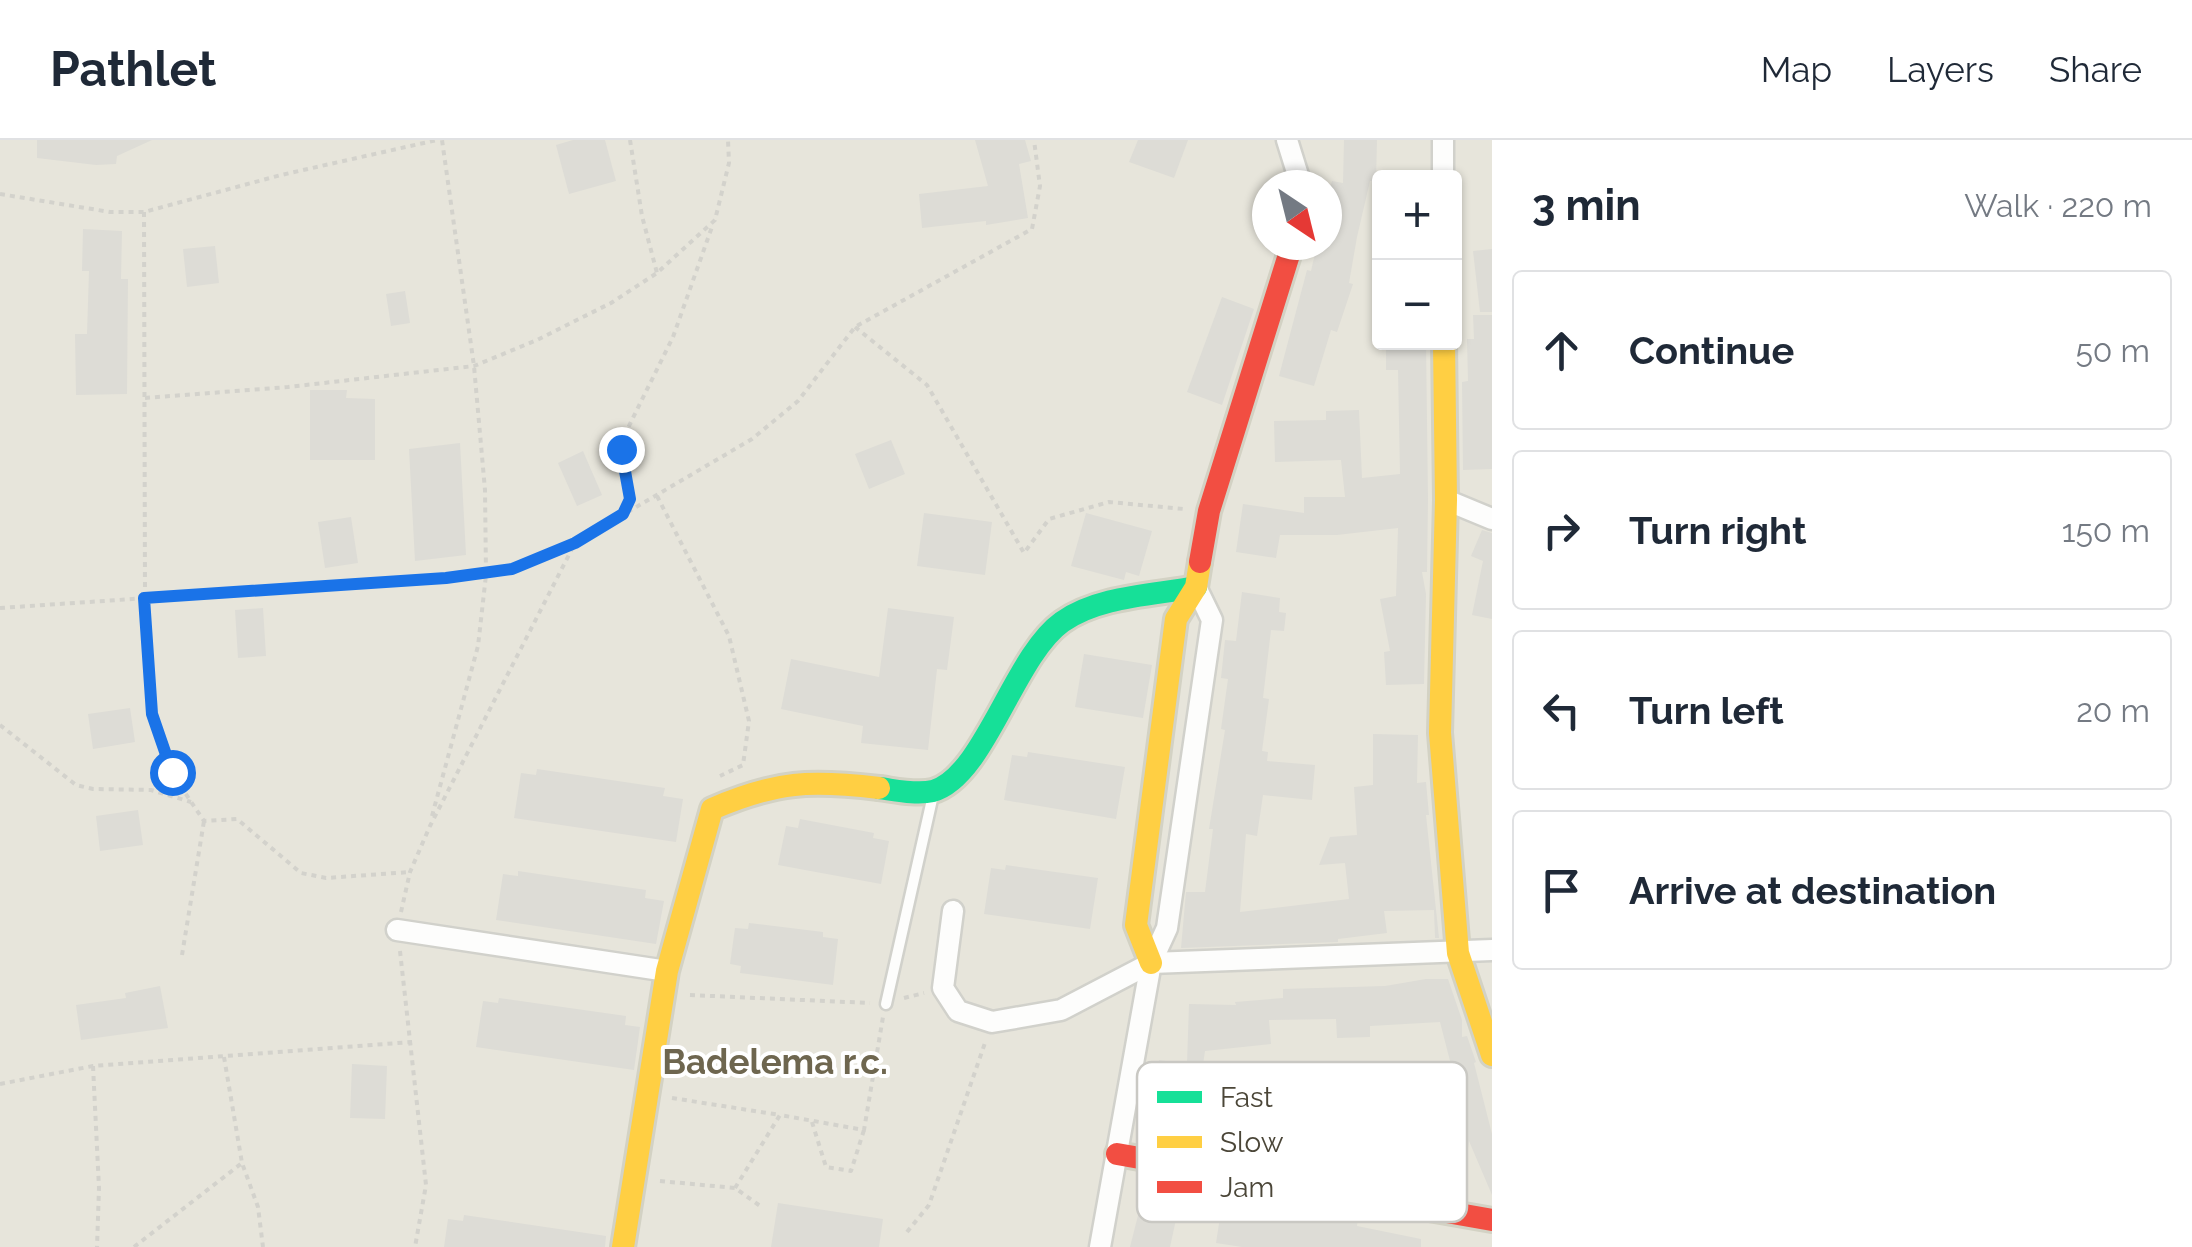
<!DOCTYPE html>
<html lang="en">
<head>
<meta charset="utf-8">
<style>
	:root { --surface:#fff; --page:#f2f2f3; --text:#1f2937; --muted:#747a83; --line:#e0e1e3 }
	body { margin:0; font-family:Raleway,sans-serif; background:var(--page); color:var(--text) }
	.controls { position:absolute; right:30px; top:30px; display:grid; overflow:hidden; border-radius:10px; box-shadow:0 2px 8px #0004 }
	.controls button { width:90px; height:90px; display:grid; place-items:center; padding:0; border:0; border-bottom:2px solid var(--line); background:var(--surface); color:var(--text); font:50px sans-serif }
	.compass { position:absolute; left:1252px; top:30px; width:90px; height:90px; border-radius:50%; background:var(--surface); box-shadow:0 2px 8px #0004; rotate:145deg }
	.stop { position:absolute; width:30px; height:30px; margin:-22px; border:8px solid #1a73e8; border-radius:50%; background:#fff }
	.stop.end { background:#1a73e8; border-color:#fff; box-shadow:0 2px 10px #0008 }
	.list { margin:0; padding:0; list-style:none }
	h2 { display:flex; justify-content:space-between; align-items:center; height:130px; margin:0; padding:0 40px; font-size:42px }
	h2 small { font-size:32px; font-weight:400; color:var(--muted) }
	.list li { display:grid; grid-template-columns:65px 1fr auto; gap:30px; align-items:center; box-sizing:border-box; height:160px; margin:0 20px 20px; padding:0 20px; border:2px solid var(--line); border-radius:10px }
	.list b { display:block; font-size:38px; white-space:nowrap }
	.list em { font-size:32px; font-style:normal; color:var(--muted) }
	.icon { flex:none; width:55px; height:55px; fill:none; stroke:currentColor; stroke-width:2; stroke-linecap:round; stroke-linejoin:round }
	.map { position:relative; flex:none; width:1492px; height:1107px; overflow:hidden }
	header { display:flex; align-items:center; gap:60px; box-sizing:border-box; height:140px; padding:0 50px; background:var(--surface); border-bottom:2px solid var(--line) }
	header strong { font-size:48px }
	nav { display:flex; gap:55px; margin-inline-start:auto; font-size:35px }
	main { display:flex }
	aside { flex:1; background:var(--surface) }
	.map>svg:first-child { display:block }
</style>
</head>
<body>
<header>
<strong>Pathlet</strong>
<nav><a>Map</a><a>Layers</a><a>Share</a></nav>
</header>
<main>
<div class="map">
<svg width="1492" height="1107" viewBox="0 0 1492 1107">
	<rect width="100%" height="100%" fill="#f3f3ee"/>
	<path fill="#e7e5db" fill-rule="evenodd" d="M0 0H1492V1107H0ZM1380 38H1454V202H1380ZM1267 45H1327V105H1267Z"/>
	<g fill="#dddcd6">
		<path d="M37 0H152L117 16 116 24 96 25 37 18Z"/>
		<path d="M573 0H605L616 41 569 54 556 5Z"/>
		<path d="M975 0H1025L1031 21 1019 24 1028 78 986 85V81L922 88 919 54 988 46Z"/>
		<path d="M1138 0H1188L1174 38 1129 22Z"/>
		<path d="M1344 0H1377L1376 41H1370L1357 97 1349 143 1353 144 1337 192 1331 190 1314 246 1279 236 1307 130 1311 131 1317 105H1327V60L1332 41 1343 43Z"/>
		<path d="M83 89 122 91 121 139H128L127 254 76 255 75 194H87L89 131H82Z"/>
		<path d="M215 106 219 143 187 147 183 109Z"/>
		<path d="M1492 109V172H1480L1473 111Z"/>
		<path d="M405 151 410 183 391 186 386 154Z"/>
		<path d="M1222 157 1254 169 1222 265 1187 252Z"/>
		<path d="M1473 175H1492V329L1463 330 1462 242 1468 241 1467 199H1474Z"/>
		<path d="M1386 202H1426L1428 360 1427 432H1422L1426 454 1424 544 1386 545 1384 512 1390 511 1380 459 1396 456 1398 388 1337 395H1280L1276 418 1236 412 1243 364 1304 373V357H1345L1341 320 1275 322 1274 281 1326 280V271L1359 270 1362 338 1400 334 1398 230H1386Z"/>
		<path d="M310 250H347L346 258 375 259V320H310Z"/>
		<path d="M891 300 905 334 869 349 855 314Z"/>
		<path d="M460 303 466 415 415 421 409 309Z"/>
		<path d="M583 311 602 355 577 366 558 323Z"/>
		<path d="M924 373 992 382 985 435 917 426Z"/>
		<path d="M1086 373 1152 391 1139 436 1126 432 1124 440 1071 426Z"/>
		<path d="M351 377 358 423 325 428 318 382Z"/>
		<path d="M1482 390 1492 393V479L1472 475 1483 421 1471 416Z"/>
		<path d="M1242 452 1280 458 1279 472 1286 473 1284 491 1271 490 1263 558 1269 559 1262 611 1268 612 1267 621 1315 625 1312 660 1263 655 1257 696 1246 694 1240 772 1349 759 1345 723 1319 725 1330 697 1357 695 1354 647 1373 645V594L1418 595 1417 643 1426 642 1429 675H1426L1439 798H1435L1434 770 1384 771 1387 793 1338 799V802L1181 808 1186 752H1205L1213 689H1209L1225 590 1221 589 1228 539 1221 538 1225 500 1236 501Z"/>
		<path d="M263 468 266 516 238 518 235 470Z"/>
		<path d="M888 468 954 477 947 530 937 529 928 610 861 603 863 586 781 569 791 519 879 537Z"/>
		<path d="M1084 514 1152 525 1143 578 1075 567Z"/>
		<path d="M130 568 135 602 93 609 88 574Z"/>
		<path d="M1028 612 1125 627 1116 679 1004 660 1012 615 1027 617Z"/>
		<path d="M537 629 665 648 663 656 683 659 676 702 514 678 521 633 536 635Z"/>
		<path d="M138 670 143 705 100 711 96 676Z"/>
		<path d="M800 679 874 693 873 698 889 701 881 744 778 725 786 686 798 688Z"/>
		<path d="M1006 725 1098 738 1090 789 984 774 991 728 1005 730Z"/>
		<path d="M518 731 646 750 645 758 664 761 656 804 496 780 503 734 518 736Z"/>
		<path d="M749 783 823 792V797L838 799 833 845 740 833 741 826 730 824 735 788 748 789Z"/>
		<path d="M1426 839H1448L1462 880V897L1467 896 1476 922 1474 923 1492 994V1055L1469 1001 1461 1057 1418 1049 1420 1040 1332 1023 1333 1021 1263 1010 1262 1013 1232 1006 1234 997H1230L1238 962 1296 975 1297 969 1331 974 1418 992 1414 1016 1465 1023 1447 951 1457 948 1440 882 1370 886V897L1337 898 1336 879 1269 880 1271 904 1205 911 1198 959 1190 958 1178 1007 1142 1001 1150 964 1154 965 1159 920 1187 924 1189 864 1236 865 1235 862 1283 858V849L1385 846Z"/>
		<path d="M160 846 168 888 81 900 76 865 126 858 125 853Z"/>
		<path d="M499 858 626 876 625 885 640 887 634 930 476 907 483 861 498 863Z"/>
		<path d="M352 924 387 926 385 979 350 978Z"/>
		<path d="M1146 1044 1182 1052 1170 1107H1130Z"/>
		<path d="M1223 1058 1323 1075V1073L1358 1078 1357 1086 1421 1099V1107H1242L1216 1103Z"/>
		<path d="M778 1063 883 1079 879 1107H771Z"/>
		<path d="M464 1075 606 1096 605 1107H444L448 1079 463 1081Z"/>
	</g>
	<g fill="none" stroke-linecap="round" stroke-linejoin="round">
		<g stroke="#d1d1cb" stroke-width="15">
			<path id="lane" d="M886 864 933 655"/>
		</g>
		<g stroke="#d1d1cb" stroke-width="25">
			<g id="street">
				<path d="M1287 0 1301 45"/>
				<path d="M1443 0V38"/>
				<path d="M1446 360 1492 379"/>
				<path d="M953 771 943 848 958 871 992 882 1061 870 1151 823 1492 810"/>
				<path d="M397 790 667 831"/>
				<path d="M1100 1107 1151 823 1167 788 1212 480 1196 447"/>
			</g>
		</g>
		<g stroke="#d3d2c4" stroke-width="28">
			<path id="fast" d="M879 648C895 650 916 655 933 651 984 637 1014 516 1062 482 1098 456 1154 455 1196 447"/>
		</g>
		<g stroke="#d3d2c4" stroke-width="28">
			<g id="slow">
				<path d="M1444 202 1446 360 1440 593 1458 813 1492 915"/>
				<path d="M1151 823 1136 785 1176 479 1196 447 1200 422"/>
				<path d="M623 1107 667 831 712 669C777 641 810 640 879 648"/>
			</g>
		</g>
		<g stroke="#d3d2c4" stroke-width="28">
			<g id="jam">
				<path d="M1200 422 1209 371 1292 105"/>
				<path d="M1117 1014 1492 1080"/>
			</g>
		</g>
		<g stroke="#d3d2cc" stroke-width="4" stroke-dasharray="5 5" stroke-linecap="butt">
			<path d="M630 0 642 76 657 133"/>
			<path d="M0 54 110 72H144L281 35 437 0"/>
			<path d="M144 72 145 457 151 574 171 632 204 681 237 679 301 733 326 738 410 732"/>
			<path d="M855 187 927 245 1024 413 1049 379 1109 362 1184 369"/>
			<path d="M145 258 288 247 474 226 537 200 611 163 657 133 715 80 729 23 728 0"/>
			<path d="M657 356 729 496 749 581 743 625 720 636"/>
			<path d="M623 373 629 359 621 302 673 197 713 84"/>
			<path d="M0 468 486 435 513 429 573 403"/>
			<path d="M0 585 76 645 93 649 151 650 191 662"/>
			<path d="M432 676 478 506 486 435 485 350 474 226 442 0"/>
			<path d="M401 772 410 732 430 686 575 403 752 299 798 261 855 187 1032 89 1040 46 1034 0"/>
			<path d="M400 811 426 1045 415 1107"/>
			<path d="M182 815 204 681"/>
			<path d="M690 855 870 863"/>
			<path d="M904 858 924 853"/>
			<path d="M224 917 242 1023 258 1067 263 1107"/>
			<path d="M93 926 99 1048 97 1107"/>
			<path d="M0 944 93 926 412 902"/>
			<path d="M672 958 780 975"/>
			<path d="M812 982 826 1027 851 1031 864 990"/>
			<path d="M660 1041 735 1048 763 1068"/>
			<path d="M735 1048 780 975 864 990 883 877"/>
			<path d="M907 1092 929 1065 986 900"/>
			<path d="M134 1107 242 1023"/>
		</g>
		<use href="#lane" stroke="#fdfdfc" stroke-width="10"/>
		<use href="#street" stroke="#fdfdfc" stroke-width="20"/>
		<use href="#fast" stroke="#16e098" stroke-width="22"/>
		<use href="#slow" stroke="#ffcf43" stroke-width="22"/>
		<use href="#jam" stroke="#f24e42" stroke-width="22"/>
	</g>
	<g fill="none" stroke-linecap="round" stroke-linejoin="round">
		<path stroke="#1a73e8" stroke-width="12" d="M172 632 152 574 144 458 446 438 512 429 575 403 623 374 630 359 621 309"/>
	</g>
	<g text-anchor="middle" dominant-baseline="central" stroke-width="8" stroke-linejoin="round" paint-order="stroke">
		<g font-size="35" font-weight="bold" fill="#6e664f" stroke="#fff">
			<text x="775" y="921">Badelema r.c.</text>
		</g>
	</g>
	<rect x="1137" y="922" width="330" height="160" rx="15" fill="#fff" stroke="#c9c8c3" stroke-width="2.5"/>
	<rect x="1157" y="951" width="45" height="12" fill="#16e098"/>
	<rect x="1157" y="996" width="45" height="12" fill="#ffcf43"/>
	<rect x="1157" y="1041" width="45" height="12" fill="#f24e42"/>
	<g font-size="28" fill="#4b4638">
		<text x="1220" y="967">Fast</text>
		<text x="1220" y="1012">Slow</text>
		<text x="1220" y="1057">Jam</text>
	</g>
</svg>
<div class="controls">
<button>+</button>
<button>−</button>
</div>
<svg class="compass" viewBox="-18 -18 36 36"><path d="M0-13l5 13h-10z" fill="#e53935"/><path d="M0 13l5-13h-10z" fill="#747a83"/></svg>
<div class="stop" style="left:172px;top:632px"></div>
<div class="stop end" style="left:621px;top:309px"></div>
</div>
<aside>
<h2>3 min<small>Walk · 220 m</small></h2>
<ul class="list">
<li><svg class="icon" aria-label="ahead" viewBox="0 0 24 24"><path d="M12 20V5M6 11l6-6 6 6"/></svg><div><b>Continue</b></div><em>50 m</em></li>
<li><svg class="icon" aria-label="right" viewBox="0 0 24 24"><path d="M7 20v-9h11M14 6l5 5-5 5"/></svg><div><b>Turn right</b></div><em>150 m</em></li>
<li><svg class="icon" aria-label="left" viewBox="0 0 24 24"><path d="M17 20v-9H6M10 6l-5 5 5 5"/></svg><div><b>Turn left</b></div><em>20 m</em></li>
<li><svg class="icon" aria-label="arrive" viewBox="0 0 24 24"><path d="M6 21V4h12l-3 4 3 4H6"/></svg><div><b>Arrive at destination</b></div></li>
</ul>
</aside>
</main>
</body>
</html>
